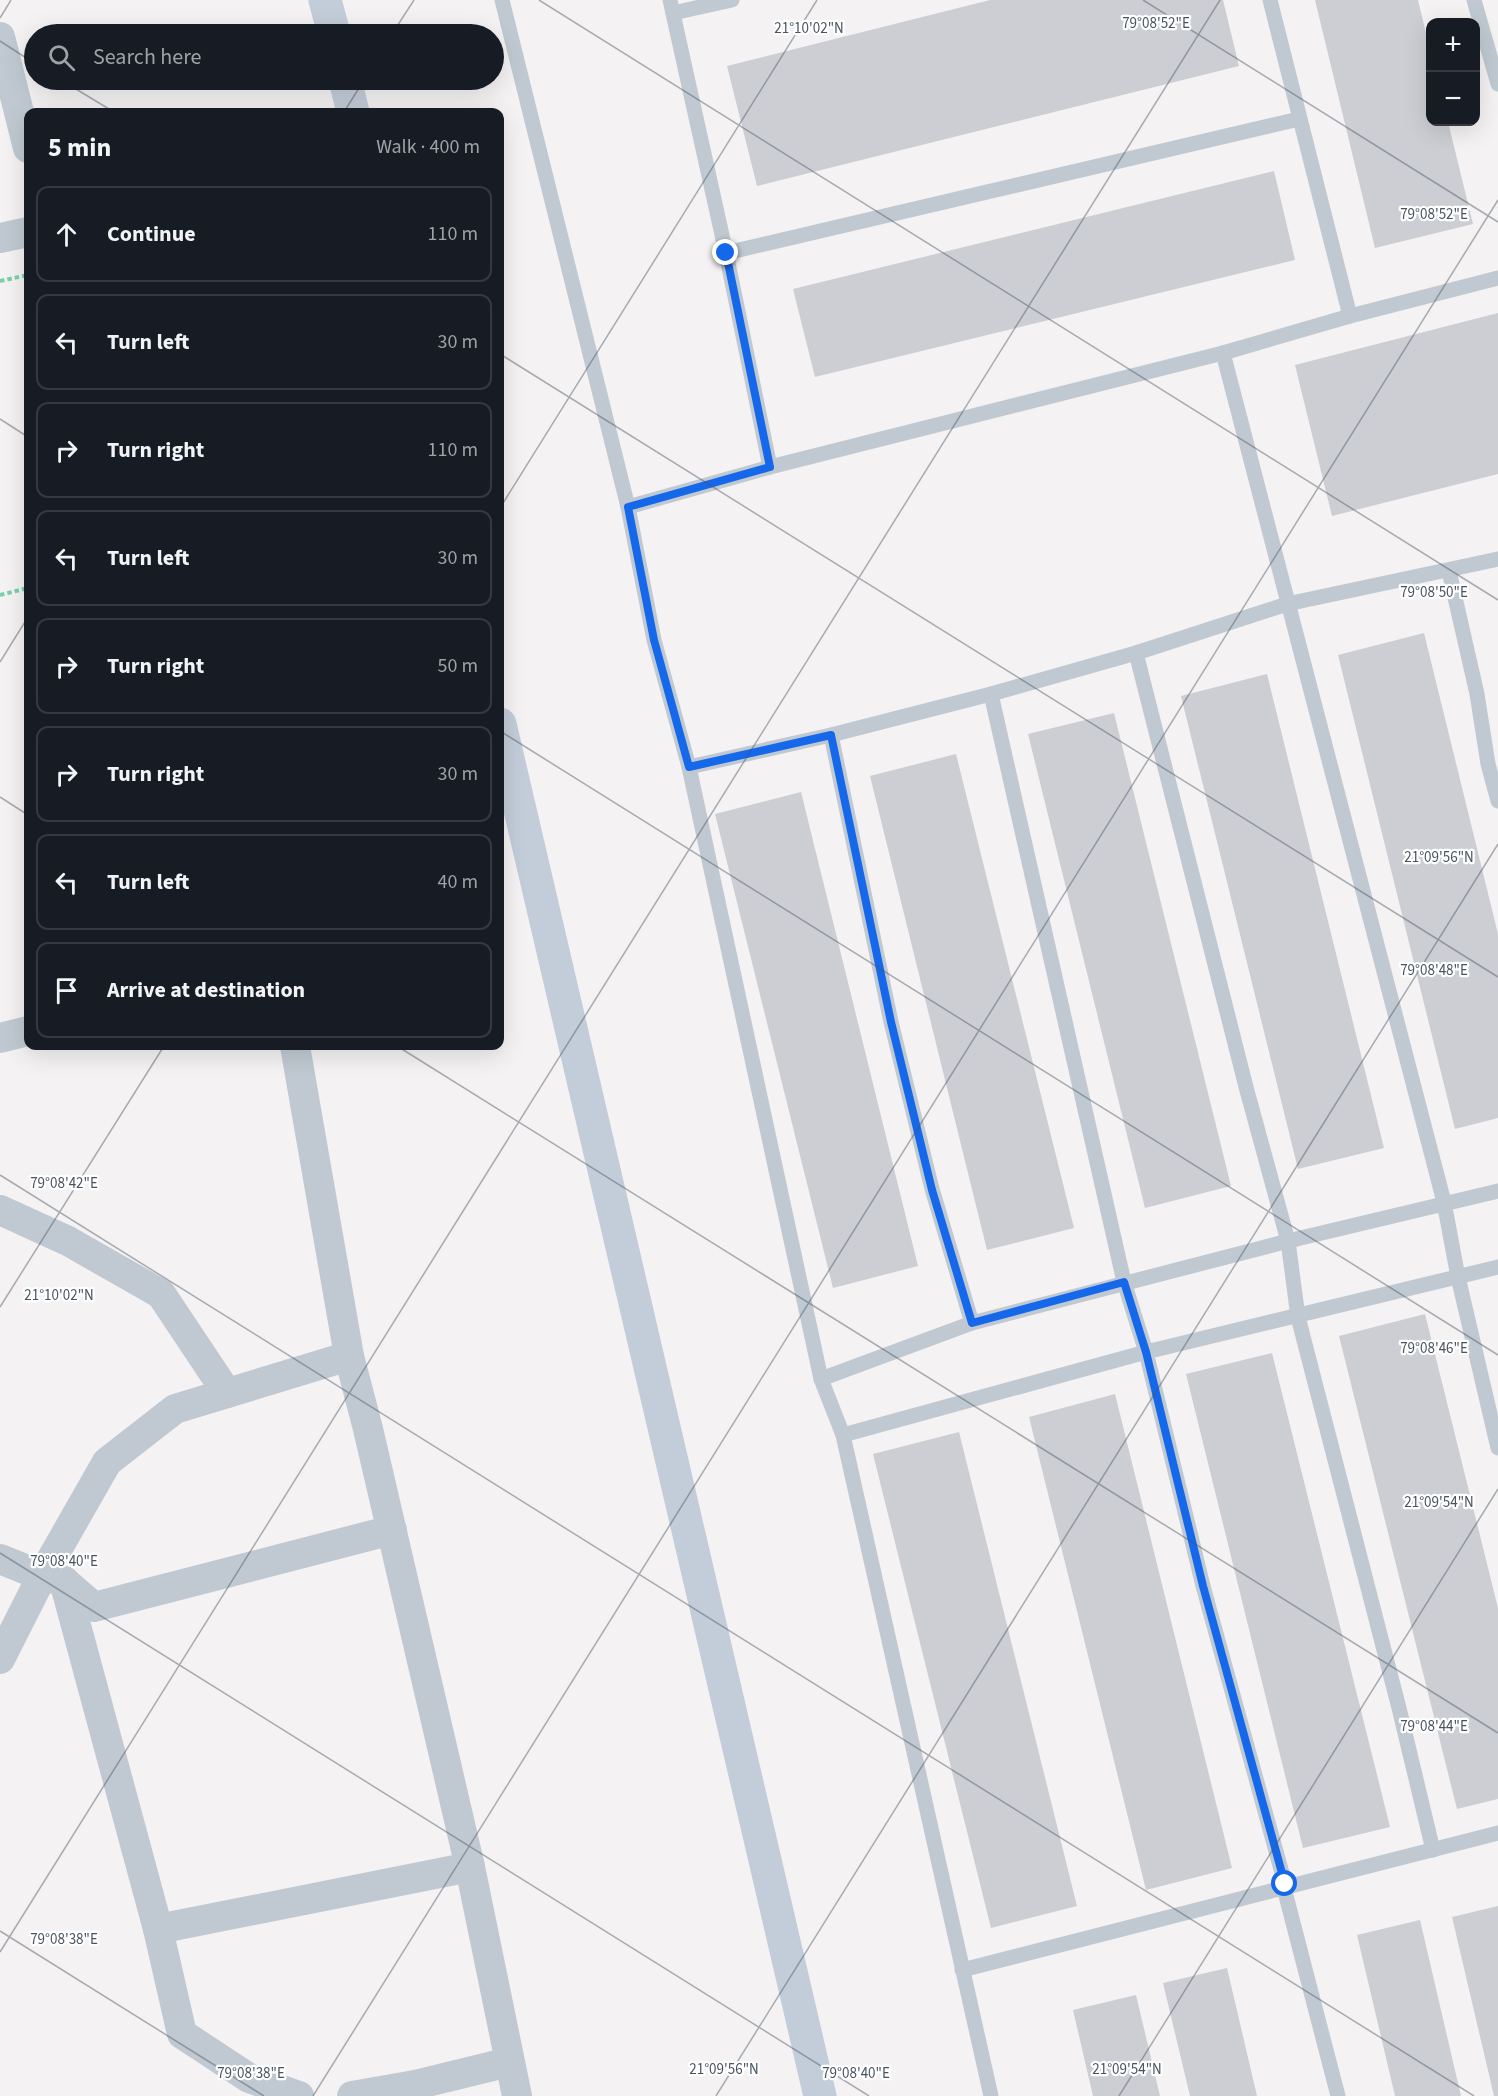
<!DOCTYPE html>
<html lang="en">
<head>
<meta charset="utf-8">
<style>
	:root { --surface:#171b24; --page:#20242c; --text:#f1f3f6; --muted:#9ea1a6; --line:#363941 }
	body { margin:0; font-family:"Source Sans 3",sans-serif; background:var(--page); color:var(--text) }
	.controls { position:absolute; right:18px; top:18px; display:grid; overflow:hidden; border-radius:12px; box-shadow:0 6px 24px #0002 }
	.controls button { width:54px; height:54px; display:grid; place-items:center; padding:0; border:0; border-bottom:2px solid var(--line); background:var(--surface); color:var(--text); font:30px sans-serif }
	.stop { position:absolute; width:18px; height:18px; margin:-14px; border:4px solid #1668eb; border-radius:50%; background:#fff }
	.stop.end { background:#1668eb; border-color:#fff; box-shadow:0 2px 6px #0008 }
	.list { margin:0; padding:0; list-style:none }
	h2 { display:flex; justify-content:space-between; align-items:center; height:78px; margin:0; padding:0 24px; font-size:26px }
	h2 small { font-size:20px; font-weight:400; color:var(--muted) }
	.list li { display:grid; grid-template-columns:39px 1fr auto; gap:18px; align-items:center; box-sizing:border-box; height:96px; margin:0 12px 12px; padding:0 12px; border:2px solid var(--line); border-radius:12px }
	.list b { display:block; font-size:22px; white-space:nowrap }
	.list em { font-size:20px; font-style:normal; color:var(--muted) }
	.icon { flex:none; width:33px; height:33px; fill:none; stroke:currentColor; stroke-width:2; stroke-linecap:round; stroke-linejoin:round }
	.map { position:relative; flex:none; width:1498px; height:2096px; overflow:hidden }
	.search { position:absolute; background:var(--surface); box-shadow:0 6px 24px #0002; left:24px; top:24px; width:480px; height:66px; display:flex; align-items:center; gap:15px; box-sizing:border-box; padding:0 21px; border-radius:33px; color:var(--muted); font-size:22px }
	.panel { position:absolute; background:var(--surface); box-shadow:0 6px 24px #0002; left:24px; top:108px; width:480px; height:942px; border-radius:12px }
	.map>svg:first-child { display:block }
</style>
</head>
<body>
<div class="map">
<svg width="1498" height="2096" viewBox="0 0 1498 2096">
	<rect width="100%" height="100%" fill="#f4f2f2"/>
	<g fill="#ccced4">
		<path d="M990 0H1223L1239 66 757 186 727 66Z"/>
		<path d="M1315 0H1418L1430 50V122H1448L1473 224 1375 248Z"/>
		<path d="M1274 171 1295 260 815 377 793 289Z"/>
		<path d="M1498 313V474L1332 516 1295 365Z"/>
		<path d="M1424 633 1498 934V1118L1455 1129 1338 655Z"/>
		<path d="M1267 674 1384 1148 1298 1169 1181 696Z"/>
		<path d="M1114 713 1231 1186 1145 1208 1028 734Z"/>
		<path d="M956 754 1074 1228 987 1250 870 776Z"/>
		<path d="M801 792 918 1266 833 1288 715 814Z"/>
		<path d="M1425 1314 1498 1608V1799L1457 1809 1339 1336Z"/>
		<path d="M1272 1353 1390 1827 1303 1848 1186 1374Z"/>
		<path d="M1115 1394 1232 1868 1146 1890 1029 1417Z"/>
		<path d="M959 1432 1077 1906 991 1928 873 1454Z"/>
		<path d="M1498 1906V2096H1494L1452 1917Z"/>
		<path d="M1420 1920 1461 2096H1395L1357 1935Z"/>
		<path d="M1227 1968 1257 2096H1190L1163 1983Z"/>
		<path d="M1136 1995 1160 2096H1093L1073 2010Z"/>
	</g>
	<g fill="none" stroke-linecap="round" stroke-linejoin="round">
		<g stroke="#78d1a9" stroke-width="4" stroke-dasharray="4.5 3" stroke-linecap="butt">
			<path d="M0 281 28 275"/>
			<path d="M0 595 28 588"/>
		</g>
		<g stroke="#c0c9d1" stroke-width="15">
			<path d="M502 0 628 507 654 640 689 767 821 1379"/>
			<path d="M670 0 726 253 770 467"/>
			<path d="M1270 0 1350 316"/>
			<path d="M1474 0 1498 84"/>
			<path d="M673 13 732 0"/>
			<path d="M726 253 1299 119"/>
			<path d="M1498 278 1350 316 1223 353 1444 1202 1458 1277 1498 1448"/>
			<path d="M628 507 770 467 1223 353"/>
			<path d="M1449 571 1477 694 1488 764 1498 801"/>
			<path d="M1136 653 1246 1087 1288 1241 1298 1317 1399 1708 1433 1850"/>
			<path d="M831 735 891 1022 932 1189 972 1323"/>
			<path d="M689 767 831 735 991 694"/>
			<path d="M843 1435 1146 1352 1498 1267"/>
			<path d="M962 1970 1498 1833"/>
			<path d="M991 2096 843 1435 821 1379 972 1323 1288 1241 1498 1191"/>
			<path d="M1338 2096 1284 1888 1285 1884 1203 1586 1146 1352 1124 1282 991 694 1136 653 1287 604 1498 559"/>
		</g>
		<g stroke="#c0c9d1" stroke-width="30">
			<path d="M0 37 28 148"/>
			<path d="M0 238 28 232"/>
			<path d="M0 1038 28 1031"/>
			<path d="M295 1046 349 1356 368 1429 470 1867 517 2096"/>
			<path d="M0 1210 68 1241 161 1294 227 1393"/>
			<path d="M0 1559 42 1576 64 1581 158 1929 182 2034 249 2078 299 2096"/>
			<path d="M64 1581 94 1607 392 1530"/>
			<path d="M0 1659 42 1576 107 1462 175 1409 349 1356"/>
			<path d="M158 1929 470 1867"/>
			<path d="M352 2096 415 2085 509 2062"/>
		</g>
		<g stroke="#c3ccd9" stroke-width="33">
			<path d="M325 0 334 34"/>
			<path d="M345 80 353 112"/>
			<path d="M500 724 820 2096"/>
		</g>
	</g>
	<g fill="none" stroke-linecap="round" stroke-linejoin="round">
		<path stroke="#1668eb" stroke-width="8" d="M726 253 770 467 628 507 654 640 689 767 831 735 891 1022 932 1190 972 1323 1124 1282 1146 1352 1203 1586 1285 1884"/>
	</g>
	<path fill="none" stroke="#495460" stroke-width="1.5" stroke-opacity="0.45" d="M539 0 1498 600M1143 0 1498 222M0 18 11 0M392 34 414 0M0 41 34 63M61 80 114 112M344 112 364 80M500 354 1498 977M0 419 28 437M500 508 817 0M0 662 28 617M500 731 1498 1355M0 797 28 815M397 1046 1498 1733M0 1175 1474 2096M0 1307 164 1046M0 1553 869 2096M0 1931 264 2096M0 1952 1220 0M313 2096 1498 200M716 2096 1498 844M1119 2096 1498 1489"/>
	<g font-size="15" text-anchor="middle" fill="#495460" stroke="#fff" stroke-width="4.5" stroke-linejoin="round" paint-order="stroke">
		<text x="1156" y="28">79°08'52"E</text>
		<text x="809" y="33">21°10'02"N</text>
		<text x="1434" y="219">79°08'52"E</text>
		<text x="1434" y="597">79°08'50"E</text>
		<text x="1439" y="862">21°09'56"N</text>
		<text x="1434" y="975">79°08'48"E</text>
		<text x="64" y="1188">79°08'42"E</text>
		<text x="59" y="1300">21°10'02"N</text>
		<text x="1434" y="1353">79°08'46"E</text>
		<text x="1439" y="1507">21°09'54"N</text>
		<text x="64" y="1566">79°08'40"E</text>
		<text x="1434" y="1731">79°08'44"E</text>
		<text x="64" y="1944">79°08'38"E</text>
		<text x="724" y="2074">21°09'56"N</text>
		<text x="1127" y="2074">21°09'54"N</text>
		<text x="251" y="2078">79°08'38"E</text>
		<text x="856" y="2078">79°08'40"E</text>
	</g>
</svg>
<div class="controls">
<button>+</button>
<button>−</button>
</div>
<div class="stop" style="left:1285px;top:1884px"></div>
<div class="stop end" style="left:726px;top:253px"></div>
<div class="search"><svg class="icon" aria-label="search" viewBox="0 0 24 24"><circle cx="10" cy="10" r="6"/><path d="M15 15l6 6"/></svg>Search here</div>
<section class="panel">
<h2>5 min<small>Walk · 400 m</small></h2>
<ul class="list">
<li><svg class="icon" aria-label="ahead" viewBox="0 0 24 24"><path d="M12 20V5M6 11l6-6 6 6"/></svg><div><b>Continue</b></div><em>110 m</em></li>
<li><svg class="icon" aria-label="left" viewBox="0 0 24 24"><path d="M17 20v-9H6M10 6l-5 5 5 5"/></svg><div><b>Turn left</b></div><em>30 m</em></li>
<li><svg class="icon" aria-label="right" viewBox="0 0 24 24"><path d="M7 20v-9h11M14 6l5 5-5 5"/></svg><div><b>Turn right</b></div><em>110 m</em></li>
<li><svg class="icon" aria-label="left" viewBox="0 0 24 24"><path d="M17 20v-9H6M10 6l-5 5 5 5"/></svg><div><b>Turn left</b></div><em>30 m</em></li>
<li><svg class="icon" aria-label="right" viewBox="0 0 24 24"><path d="M7 20v-9h11M14 6l5 5-5 5"/></svg><div><b>Turn right</b></div><em>50 m</em></li>
<li><svg class="icon" aria-label="right" viewBox="0 0 24 24"><path d="M7 20v-9h11M14 6l5 5-5 5"/></svg><div><b>Turn right</b></div><em>30 m</em></li>
<li><svg class="icon" aria-label="left" viewBox="0 0 24 24"><path d="M17 20v-9H6M10 6l-5 5 5 5"/></svg><div><b>Turn left</b></div><em>40 m</em></li>
<li><svg class="icon" aria-label="arrive" viewBox="0 0 24 24"><path d="M6 21V4h12l-3 4 3 4H6"/></svg><div><b>Arrive at destination</b></div></li>
</ul>
</section>
</div>
</body>
</html>
